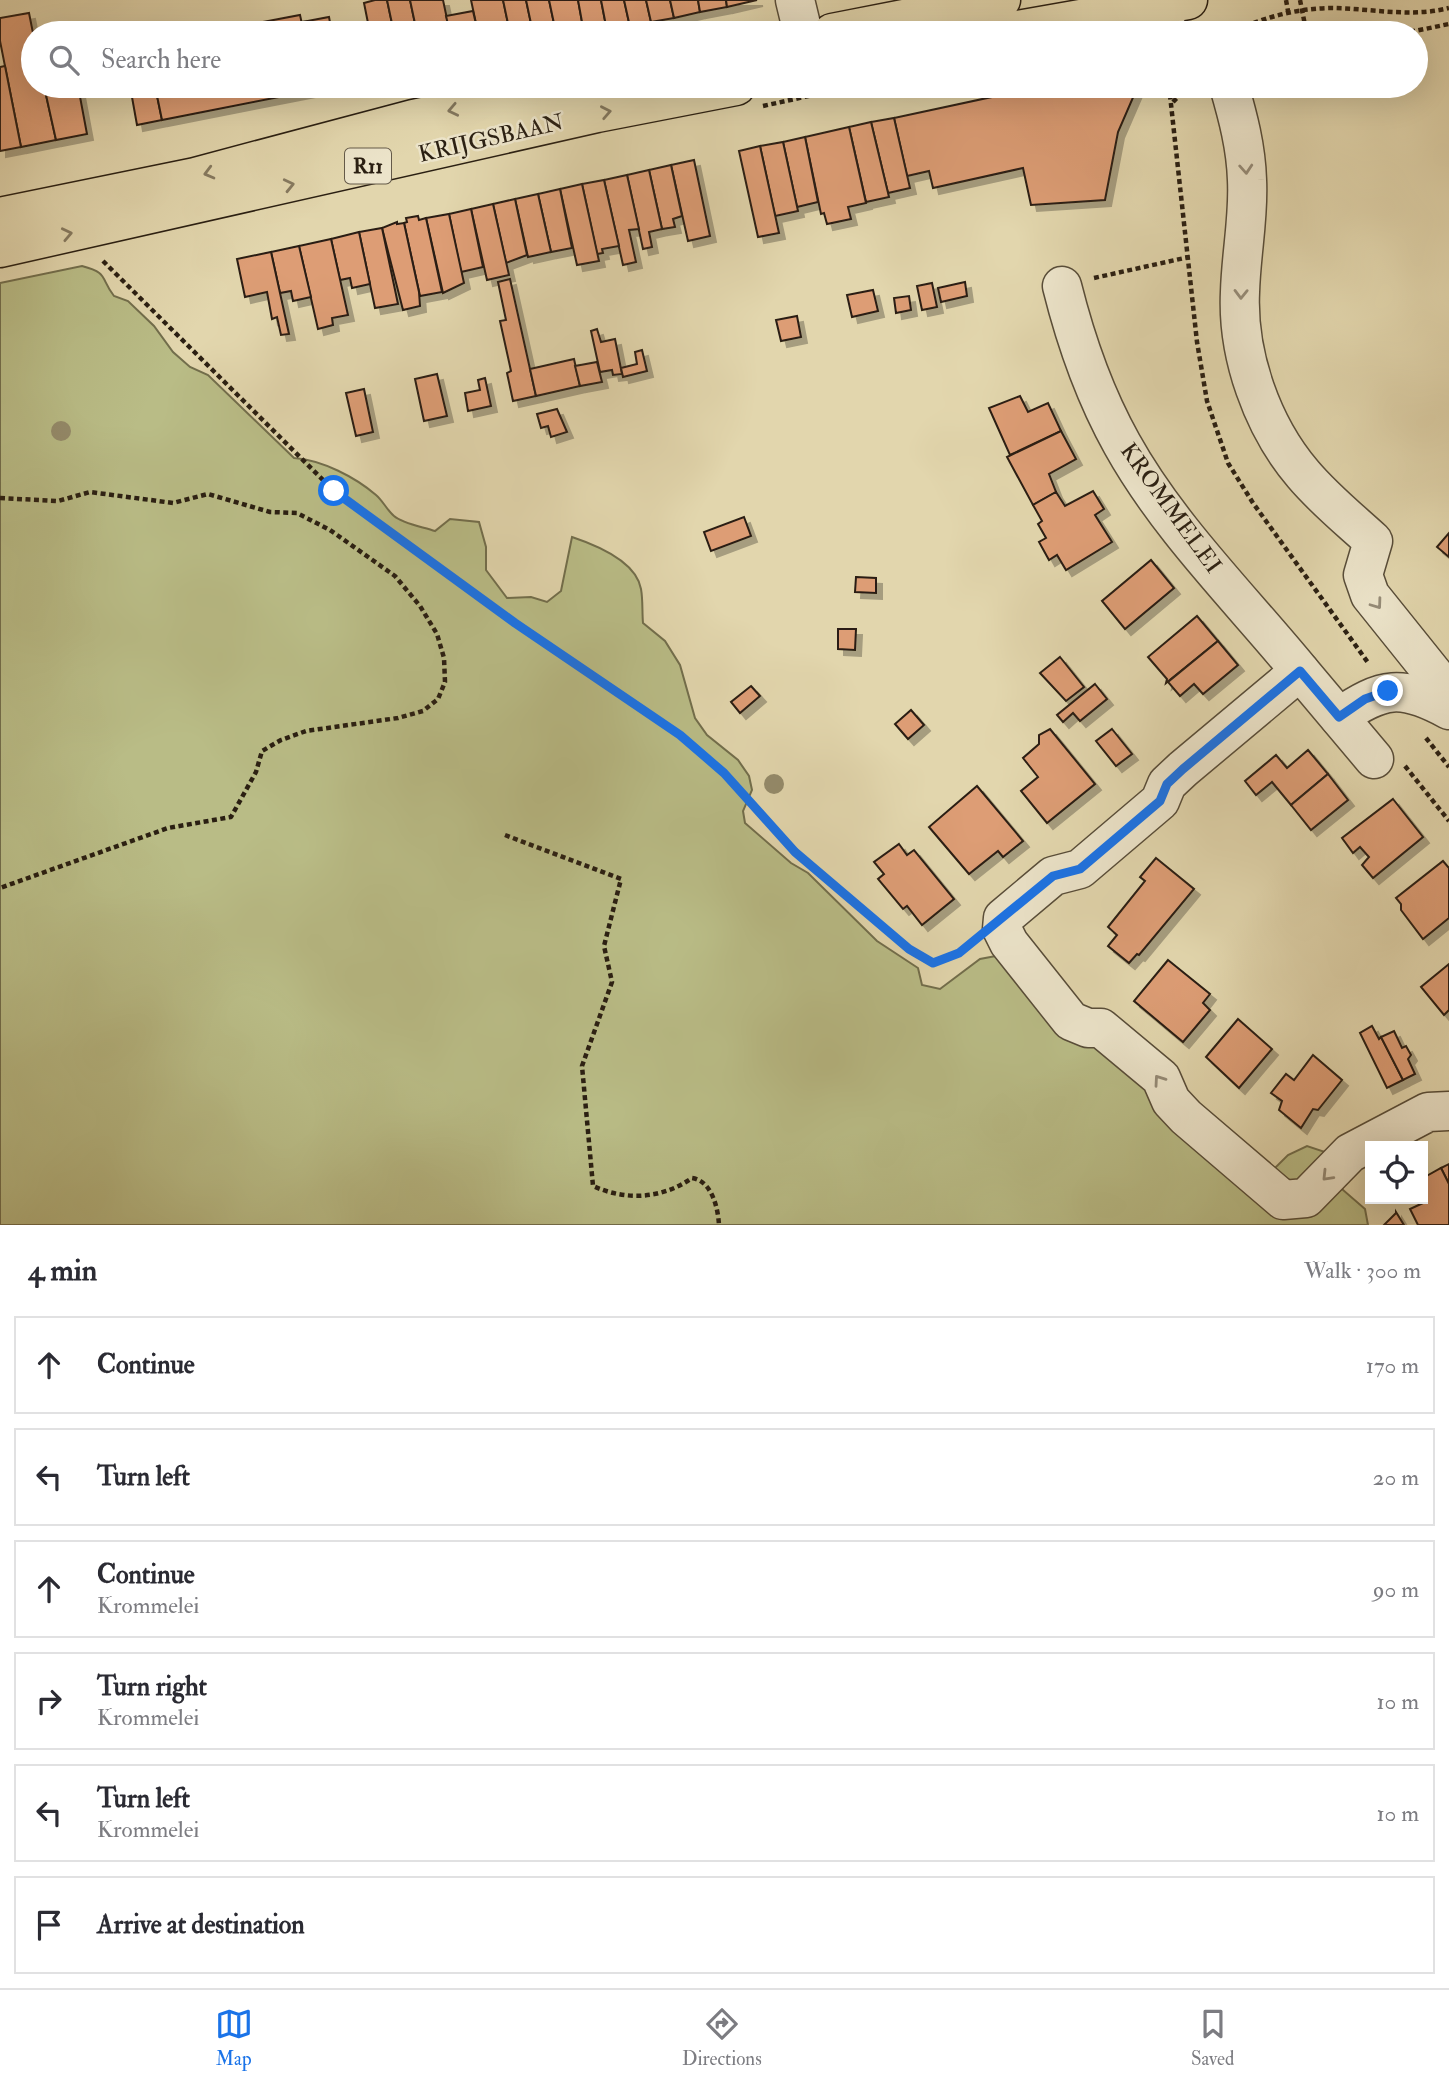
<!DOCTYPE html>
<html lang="en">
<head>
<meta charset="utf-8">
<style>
	:root { --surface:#fff; --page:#f7f7f7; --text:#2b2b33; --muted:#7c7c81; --line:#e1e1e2; --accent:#1a73e8 }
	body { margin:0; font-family:"IM FELL Double Pica",serif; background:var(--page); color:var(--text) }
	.controls { position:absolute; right:21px; bottom:21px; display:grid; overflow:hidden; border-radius:0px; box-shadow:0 7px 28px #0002 }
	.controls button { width:63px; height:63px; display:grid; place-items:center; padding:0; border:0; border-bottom:2px solid var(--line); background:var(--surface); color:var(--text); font:35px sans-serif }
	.stop { position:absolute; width:21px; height:21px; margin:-16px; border:5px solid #1a73e8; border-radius:50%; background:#fff }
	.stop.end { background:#1a73e8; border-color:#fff; box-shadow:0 2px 7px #0008 }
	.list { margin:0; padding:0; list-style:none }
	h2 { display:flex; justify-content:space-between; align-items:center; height:91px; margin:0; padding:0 28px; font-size:30px }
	h2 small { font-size:23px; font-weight:400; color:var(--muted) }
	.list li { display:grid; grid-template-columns:46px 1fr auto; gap:21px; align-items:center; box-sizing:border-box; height:98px; margin:0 14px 14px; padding:0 14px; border:2px solid var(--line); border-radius:0px }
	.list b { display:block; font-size:26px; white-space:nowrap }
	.list p { margin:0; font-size:23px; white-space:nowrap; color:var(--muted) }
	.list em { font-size:23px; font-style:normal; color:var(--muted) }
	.icon { flex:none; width:38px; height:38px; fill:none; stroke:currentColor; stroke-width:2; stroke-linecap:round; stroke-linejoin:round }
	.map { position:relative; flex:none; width:1449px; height:1225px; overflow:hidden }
	.search { position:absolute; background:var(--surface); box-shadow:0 7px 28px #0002; left:21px; right:21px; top:21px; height:77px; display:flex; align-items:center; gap:18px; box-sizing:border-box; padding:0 24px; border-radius:38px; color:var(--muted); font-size:26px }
	.sheet { height:763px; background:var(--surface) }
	nav { display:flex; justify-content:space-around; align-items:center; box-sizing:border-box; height:98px; border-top:2px solid var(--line); background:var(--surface); font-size:19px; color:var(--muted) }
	nav a { display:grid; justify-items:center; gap:4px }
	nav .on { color:var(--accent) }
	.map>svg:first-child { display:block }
</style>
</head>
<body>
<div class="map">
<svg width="1449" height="1225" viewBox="0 0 1449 1225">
	<defs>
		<filter id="shadow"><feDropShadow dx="6" dy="6" stdDeviation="0" flood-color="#0004"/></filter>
	</defs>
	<rect width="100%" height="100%" fill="#e2d6ad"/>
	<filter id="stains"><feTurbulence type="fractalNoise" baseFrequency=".00286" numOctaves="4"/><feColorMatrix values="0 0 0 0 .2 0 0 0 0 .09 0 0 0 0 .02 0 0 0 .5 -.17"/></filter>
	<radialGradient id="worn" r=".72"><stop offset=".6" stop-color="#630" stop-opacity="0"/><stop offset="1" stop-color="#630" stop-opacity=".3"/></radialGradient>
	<path fill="#b9bc86" stroke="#726e4c" stroke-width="2" d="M82 266C109 273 100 278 114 296L128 301 154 326 173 352 190 367 208 375 294 458C322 460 355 477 376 495 383 501 387 510 394 516 403 524 424 527 435 531L450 519 479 522 486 547V570L507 598 531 597 547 602 561 591 572 537C596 545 636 561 641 589 643 600 642 612 643 623L665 641 680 665 695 718 707 735 738 760 749 776 752 790 743 811 745 823 791 863 808 873 877 941 918 968 922 985 940 989 980 959 1001 955 1059 988 1274 1169 1288 1155 1307 1146 1325 1152 1343 1190 1365 1209 1368 1225H0V283Z"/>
	<g fill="#dd9d75" stroke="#2a1f12" stroke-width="2" filter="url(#shadow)">
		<path d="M375 0H387L394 33H370L364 3Z"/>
		<path d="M387 0H410L417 33H394Z"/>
		<path d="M410 0H443L450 33H417Z"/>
		<path d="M471 0H503L510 33H478Z"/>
		<path d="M503 0H526L533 33H510Z"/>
		<path d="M526 0H549L556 33H533Z"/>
		<path d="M549 0H578L584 33H556Z"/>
		<path d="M578 0H601L607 31 584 33Z"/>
		<path d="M601 0H624L630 27 607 31Z"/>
		<path d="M624 0H646L651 22 630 27Z"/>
		<path d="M646 0H670L674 18 651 22Z"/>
		<path d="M670 0H698L700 12 674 18Z"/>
		<path d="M698 0H726L727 7 700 12Z"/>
		<path d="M726 0H757L727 7Z"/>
		<path d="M473 11 478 33H450L446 16Z"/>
		<path d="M29 13 33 33V86H44L56 140 21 147 0 41V18Z"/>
		<path d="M300 15 304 33H209V32Z"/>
		<path d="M329 17 332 33H304L302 22Z"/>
		<path d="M5 66 21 147 0 151V67Z"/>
		<path d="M44 86H78L87 134 56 140Z"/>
		<path d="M130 86H155L162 120 137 125Z"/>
		<path d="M155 86H314L315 90 162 120Z"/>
		<path d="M314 86H337L315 90Z"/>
		<path d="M1043 86H1138L1118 132 1105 200 1031 205 1023 168 933 188 929 171 907 176 894 118Z"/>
		<path d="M894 118 910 188 888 193 871 122Z"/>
		<path d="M871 122 889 197 866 202 849 127Z"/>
		<path d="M849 127 866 203 848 207 851 219 827 224 824 213 821 214 805 137Z"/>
		<path d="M805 137 818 202 797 207 783 142Z"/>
		<path d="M783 142 798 211 775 216 760 146Z"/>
		<path d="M760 146 779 233 758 237 739 151Z"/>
		<path d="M694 160 710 236 688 241 671 165Z"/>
		<path d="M671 165 682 216 673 219 675 227 662 229 649 170Z"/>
		<path d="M649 170 662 229 649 232 652 247 643 249 627 175Z"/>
		<path d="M627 175 639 229 629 230 636 262 623 265 604 180Z"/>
		<path d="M604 180 619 246 602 249 603 253 597 254 582 184Z"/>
		<path d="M582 184 599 261 577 265 560 189Z"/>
		<path d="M560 189 572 248 551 252 538 194Z"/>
		<path d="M538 194 551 252 528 257 515 199Z"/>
		<path d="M515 199 527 255 506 263 493 204Z"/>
		<path d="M493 204 509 275 487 280 471 209Z"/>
		<path d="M471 209 483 267 461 272 449 214Z"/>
		<path d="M449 214 464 283 443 293 426 218Z"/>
		<path d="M418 216 419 220 426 218 442 292 420 296 404 223 407 222 406 218Z"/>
		<path d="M397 222V224L404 223 419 292 420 306 403 310 382 228Z"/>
		<path d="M382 228 398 304 375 308 359 232Z"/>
		<path d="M359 232 370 284 352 288 350 278 340 280 331 239Z"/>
		<path d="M331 239 348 315 332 318 333 325 318 329 299 246Z"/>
		<path d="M299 246 311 297 293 301 291 291 280 293 271 252Z"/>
		<path d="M271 252 289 334 281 335 277 317 272 319 267 292 245 297 237 259Z"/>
		<path d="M510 279 536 396 513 401 507 373 511 371 500 321 506 320 498 282Z"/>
		<path d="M965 282 967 296 941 302 938 288Z"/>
		<path d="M932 283 937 307 922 310 917 286Z"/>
		<path d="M873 290 878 311 852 317 847 295Z"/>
		<path d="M909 296 911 310 896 313 894 298Z"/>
		<path d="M797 316 801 337 781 341 776 320Z"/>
		<path d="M597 329 601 342 615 339 622 374 613 375 612 370 600 372 591 331Z"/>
		<path d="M642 350 647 371 623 377 621 368 637 364 635 352Z"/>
		<path d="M574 359 580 386 536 396 530 369Z"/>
		<path d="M597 362 602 382 580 386 575 366Z"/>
		<path d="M437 374 447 416 424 421 415 379Z"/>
		<path d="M485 378 491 406 468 411 465 393 480 390 478 380Z"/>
		<path d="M364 389 373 432 356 436 346 393Z"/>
		<path d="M1020 396 1028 412 1048 403 1061 431 1010 455 989 408Z"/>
		<path d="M557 409 567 432 551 437 548 426 541 428 537 414Z"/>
		<path d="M1061 431 1076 459 1049 474 1056 492 1033 505 1007 457Z"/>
		<path d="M1093 491 1104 509 1095 515 1112 542 1066 570 1057 555 1049 560 1039 542 1046 538 1038 524 1042 521 1033 505 1056 492 1065 506Z"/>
		<path d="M744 517 751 536 711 551 704 532Z"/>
		<path d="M1449 533V557L1437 547Z"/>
		<path d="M1151 560 1174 588 1125 629 1102 601Z"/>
		<path d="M856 577 876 578V593L855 592Z"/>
		<path d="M1197 616 1218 641 1166 683 1167 679 1148 657Z"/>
		<path d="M838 629H856L855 650 838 649Z"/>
		<path d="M1218 641 1238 665 1203 694 1194 684 1180 696 1168 682Z"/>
		<path d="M1060 657 1084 687 1066 701 1040 673Z"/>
		<path d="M1095 684 1107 699 1080 721 1073 713 1063 722 1057 715Z"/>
		<path d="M751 686 760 696 740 713 731 702Z"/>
		<path d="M911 710 924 725 908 739 895 724Z"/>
		<path d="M1050 729 1095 784 1047 823 1021 791 1038 777 1023 758 1039 744V735Z"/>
		<path d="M1112 729 1132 754 1116 766 1096 741Z"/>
		<path d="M1308 750 1328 774 1291 805 1272 782 1256 795 1245 781 1276 755 1287 768Z"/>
		<path d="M1328 774 1348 800 1311 830 1291 805Z"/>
		<path d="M977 786 1023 841 1003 857 998 851 969 874 929 827Z"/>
		<path d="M1393 799 1423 837 1373 878 1362 865 1369 857 1360 847 1353 853 1342 838Z"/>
		<path d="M899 844 907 855 914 850 954 899 922 925 907 906 903 909 878 879 884 874 874 862Z"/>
		<path d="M1156 858 1194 889 1139 955 1137 954 1129 963 1108 946 1117 935 1108 927 1145 881 1140 877Z"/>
		<path d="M1443 861 1449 868V918L1423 939 1401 910V904L1396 898Z"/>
		<path d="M1168 960 1210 994 1203 1003 1210 1010 1183 1042 1134 1001Z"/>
		<path d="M1449 964V1010L1444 1015 1421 987Z"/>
		<path d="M1238 1019 1272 1049 1239 1088 1206 1057Z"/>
		<path d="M1372 1026 1379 1039 1381 1037 1403 1080 1387 1088 1360 1033Z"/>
		<path d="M1394 1031 1402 1048 1406 1046 1411 1055 1408 1059 1415 1074 1403 1080 1381 1037Z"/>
		<path d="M1313 1055 1342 1080 1318 1110 1313 1109 1301 1128 1279 1110 1282 1101 1271 1093 1286 1074 1294 1080Z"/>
		<path d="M1449 1164V1184L1441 1168Z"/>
		<path d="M1441 1168 1449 1184V1225H1418L1410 1209 1423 1203V1178Z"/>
		<path d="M1396 1212 1404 1225H1384L1396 1213Z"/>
	</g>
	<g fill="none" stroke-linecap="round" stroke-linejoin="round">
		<g stroke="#584d39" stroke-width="41">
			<g id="minor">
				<path d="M795 0 803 33"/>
				<path d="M1111 13 1170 33"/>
				<path d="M1229 86C1238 117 1246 147 1247 180 1249 217 1241 254 1240 292 1237 355 1262 426 1303 474 1324 499 1349 519 1373 541L1363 575 1370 595 1439 681 1449 707"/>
				<path d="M1062 286C1076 342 1094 394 1122 444 1168 527 1240 598 1300 671"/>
				<path d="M1339 717C1383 687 1401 684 1449 710"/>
				<path d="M1374 759 1300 671 1183 769 1167 784 1160 801 1080 869 1053 876 1003 918 1002 929 1009 943 1071 1021 1088 1028H1101L1161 1078 1171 1101 1186 1117 1283 1200 1306 1198 1350 1153 1428 1112 1449 1111"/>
			</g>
		</g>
		<g stroke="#2a1f12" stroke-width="41">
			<g id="major">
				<path d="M832 33 1001 0"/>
				<path d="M1001 33 1188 0"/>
				<path d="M0 217 195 177 413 119 568 86"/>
				<path d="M0 248 597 113 736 86"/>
			</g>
		</g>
		<g stroke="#2a1f12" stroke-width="4.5" stroke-dasharray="5 3.5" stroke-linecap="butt">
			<path d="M1286 0 1288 11"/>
			<path d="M1300 0 1306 30"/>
			<path d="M1342 28 1415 31 1449 24"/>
			<path d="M719 33 766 23"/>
			<path d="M1230 33C1262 18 1293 9 1329 8 1369 8 1410 18 1449 8"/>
			<path d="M1282 33 1316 28"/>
			<path d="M1169 86 1197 342 1207 401 1228 463 1253 503 1369 664"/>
			<path d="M1173 102 1188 86"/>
			<path d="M763 106 854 86"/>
			<path d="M103 261 334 491 515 623 680 735 724 773 795 852 909 949 933 963 946 960 971 943"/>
			<path d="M1094 278 1189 257"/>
			<path d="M0 498 58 501 90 492 173 503 208 494 270 512 297 513 330 530 395 576 420 606 437 634 444 658 445 682 438 699 423 711 398 718 306 731 281 740 262 751 256 772 231 817 168 828 0 888"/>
			<path d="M1426 738 1449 767"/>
			<path d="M1405 766 1449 821"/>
			<path d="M505 835 621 879 604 946 612 982 582 1066 593 1186C626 1201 662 1199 692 1178 712 1181 718 1208 719 1225"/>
		</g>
		<use href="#minor" stroke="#ece4ca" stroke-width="38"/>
		<use href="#major" stroke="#e2d6ad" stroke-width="38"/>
	</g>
	<g fill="#948b6b">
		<circle cx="61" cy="431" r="10"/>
		<circle cx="774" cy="784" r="10"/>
	</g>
	<defs><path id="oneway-chevron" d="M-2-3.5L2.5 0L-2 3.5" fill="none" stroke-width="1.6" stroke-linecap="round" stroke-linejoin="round" transform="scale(1.75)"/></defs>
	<g stroke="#867a60">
		<use href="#oneway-chevron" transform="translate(453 110) rotate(168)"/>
		<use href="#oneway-chevron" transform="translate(606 112) rotate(-11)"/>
		<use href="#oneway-chevron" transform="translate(209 173) rotate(165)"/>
		<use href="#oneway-chevron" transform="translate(289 185) rotate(-13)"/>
		<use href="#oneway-chevron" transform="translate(67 234) rotate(-12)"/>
	</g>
	<g stroke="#958b77">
		<use href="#oneway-chevron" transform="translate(1246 169) rotate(86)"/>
		<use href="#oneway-chevron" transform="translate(1241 294) rotate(91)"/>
		<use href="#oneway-chevron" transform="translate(1377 604) rotate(54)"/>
		<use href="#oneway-chevron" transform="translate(1159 1080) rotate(-125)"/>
		<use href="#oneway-chevron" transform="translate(1327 1176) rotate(134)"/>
	</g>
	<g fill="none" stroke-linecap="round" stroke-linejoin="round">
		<path stroke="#1a73e8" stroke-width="9" d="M334 491 515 623 680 735 724 773 795 852 909 949 933 963 959 953 1053 876 1080 869 1160 801 1167 784 1183 769 1300 671 1339 717 1365 699 1388 691"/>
	</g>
	<g text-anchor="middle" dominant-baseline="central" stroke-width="5" stroke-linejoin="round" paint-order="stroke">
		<rect fill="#ece4ca" stroke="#645a49" stroke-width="2" x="345" y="148.5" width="46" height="35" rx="5"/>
		<g font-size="21" font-weight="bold" fill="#2a1f12">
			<text x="368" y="166">R11</text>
		</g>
		<g font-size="23" fill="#2a1f12" stroke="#ece4ca">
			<text transform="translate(491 138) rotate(-13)">KRIJGSBAAN</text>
			<text transform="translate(1171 508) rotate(54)">KROMMELEI</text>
		</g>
	</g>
	<rect width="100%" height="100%" filter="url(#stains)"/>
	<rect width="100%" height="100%" fill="url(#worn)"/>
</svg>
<div class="controls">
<button><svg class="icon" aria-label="locate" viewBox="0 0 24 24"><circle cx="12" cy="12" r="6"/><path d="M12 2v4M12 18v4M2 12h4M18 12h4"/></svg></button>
</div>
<div class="stop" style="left:334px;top:491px"></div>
<div class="stop end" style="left:1388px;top:691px"></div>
<div class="search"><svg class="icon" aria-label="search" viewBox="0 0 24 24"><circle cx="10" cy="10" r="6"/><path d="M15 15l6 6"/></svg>Search here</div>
</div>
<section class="sheet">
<h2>4 min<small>Walk · 300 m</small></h2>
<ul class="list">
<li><svg class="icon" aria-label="ahead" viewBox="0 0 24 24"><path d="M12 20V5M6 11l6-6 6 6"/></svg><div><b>Continue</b></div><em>170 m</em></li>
<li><svg class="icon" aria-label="left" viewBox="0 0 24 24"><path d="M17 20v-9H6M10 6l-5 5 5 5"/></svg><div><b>Turn left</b></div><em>20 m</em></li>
<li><svg class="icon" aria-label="ahead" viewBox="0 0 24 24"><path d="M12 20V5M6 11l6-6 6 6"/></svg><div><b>Continue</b><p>Krommelei</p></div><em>90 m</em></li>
<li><svg class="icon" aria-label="right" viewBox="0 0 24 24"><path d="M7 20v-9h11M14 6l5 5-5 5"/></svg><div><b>Turn right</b><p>Krommelei</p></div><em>10 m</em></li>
<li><svg class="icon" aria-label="left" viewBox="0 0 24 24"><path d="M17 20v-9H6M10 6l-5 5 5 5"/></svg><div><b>Turn left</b><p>Krommelei</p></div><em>10 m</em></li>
<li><svg class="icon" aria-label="arrive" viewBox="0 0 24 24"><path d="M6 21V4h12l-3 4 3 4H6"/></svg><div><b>Arrive at destination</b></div></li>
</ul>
</section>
<nav>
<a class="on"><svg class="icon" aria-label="map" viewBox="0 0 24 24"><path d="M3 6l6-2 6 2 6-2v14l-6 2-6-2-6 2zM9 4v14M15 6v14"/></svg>Map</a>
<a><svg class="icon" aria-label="directions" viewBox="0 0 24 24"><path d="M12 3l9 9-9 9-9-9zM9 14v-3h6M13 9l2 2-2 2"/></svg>Directions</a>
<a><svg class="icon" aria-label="saved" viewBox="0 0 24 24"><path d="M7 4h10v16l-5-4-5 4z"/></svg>Saved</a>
</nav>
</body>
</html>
